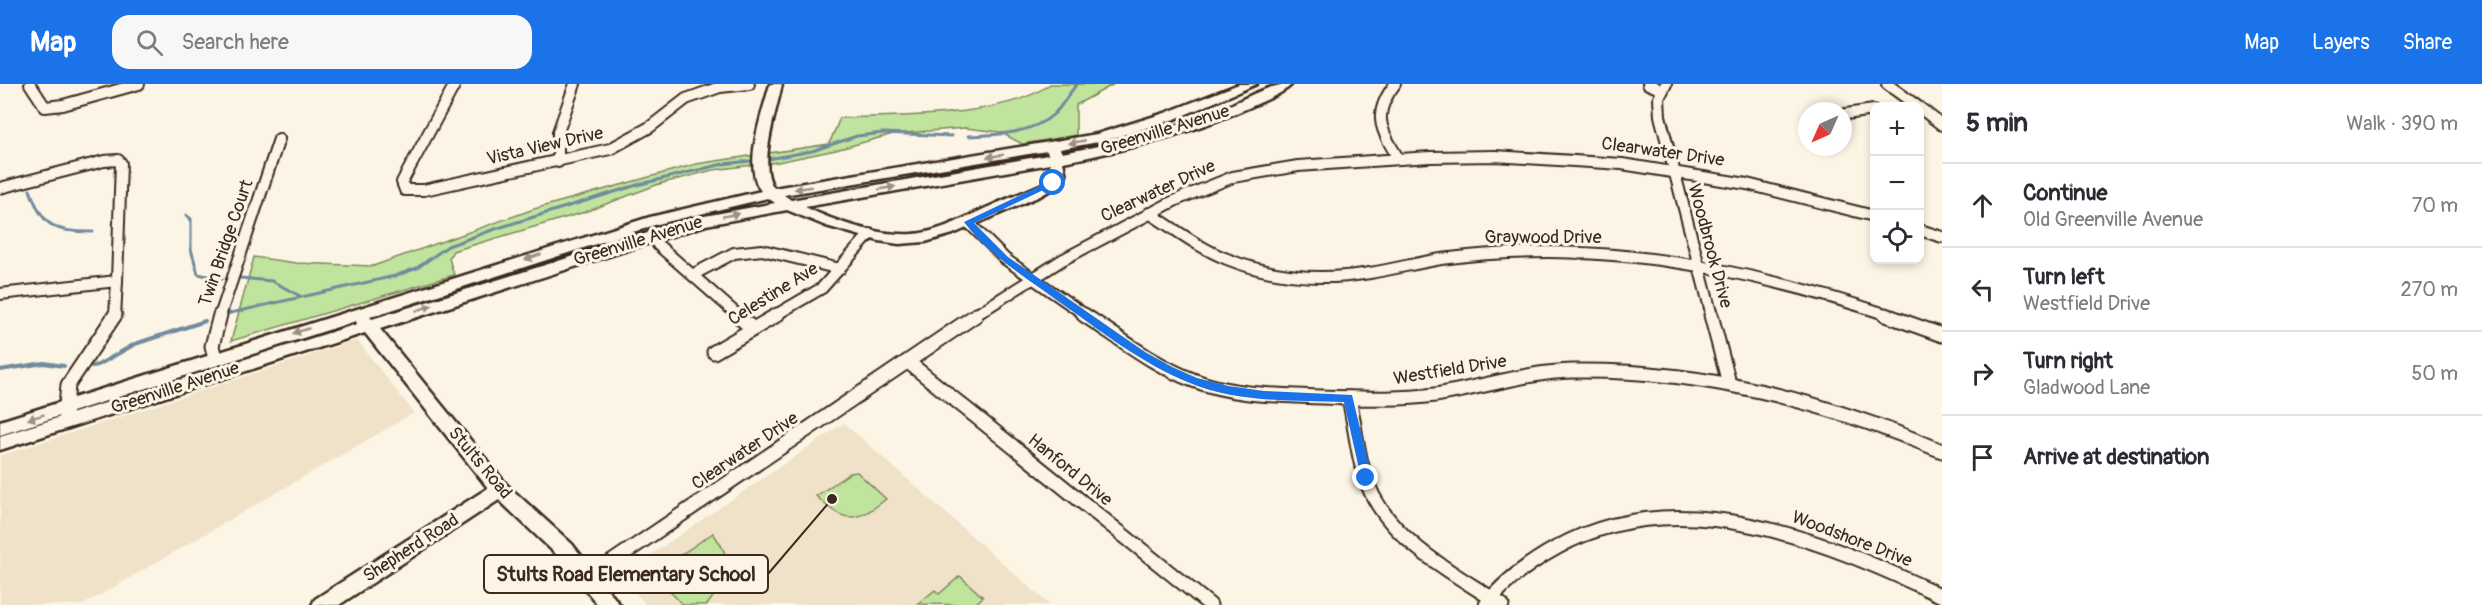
<!DOCTYPE html>
<html lang="en">
<head>
<meta charset="utf-8">
<style>
	:root { --surface:#fff; --page:#f7f7f7; --text:#2b2b33; --muted:#7c7c81; --line:#e1e1e2; --accent:#1a73e8 }
	body { margin:0; font-family:Pangolin,sans-serif; background:var(--page); color:var(--text) }
	.controls { position:absolute; right:18px; top:18px; display:grid; overflow:hidden; border-radius:12px; box-shadow:0 3px 9px #0003 }
	.controls button { width:54px; height:54px; display:grid; place-items:center; padding:0; border:0; border-bottom:2px solid var(--line); background:var(--surface); color:var(--text); font:30px sans-serif }
	.compass { position:absolute; left:1798px; top:18px; width:54px; height:54px; border-radius:50%; background:var(--surface); box-shadow:0 3px 9px #0003; rotate:225deg }
	.stop { position:absolute; width:18px; height:18px; margin:-14px; border:4px solid #1a73e8; border-radius:50%; background:#fff }
	.stop.end { background:#1a73e8; border-color:#fff; box-shadow:0 2px 6px #0008 }
	.list { margin:0; padding:0; list-style:none }
	h2 { display:flex; justify-content:space-between; align-items:center; height:78px; margin:0; padding:0 24px; font-size:26px }
	h2 small { font-size:20px; font-weight:400; color:var(--muted) }
	.list li { display:grid; grid-template-columns:39px 1fr auto; gap:18px; align-items:center; box-sizing:border-box; height:84px; padding:0 24px; border-top:2px solid var(--line) }
	.list b { display:block; font-size:22px; white-space:nowrap }
	.list p { margin:0; font-size:20px; white-space:nowrap; color:var(--muted) }
	.list em { font-size:20px; font-style:normal; color:var(--muted) }
	.icon { flex:none; width:33px; height:33px; fill:none; stroke:currentColor; stroke-width:2; stroke-linecap:round; stroke-linejoin:round }
	.map { position:relative; flex:none; width:1942px; height:521px; overflow:hidden }
	header { display:flex; align-items:center; gap:36px; box-sizing:border-box; height:84px; padding:0 30px; background:var(--accent); color:#fff }
	header strong { font-size:28px }
	nav { display:flex; gap:33px; margin-inline-start:auto; font-size:21px }
	.search { width:420px; height:54px; background:var(--page); display:flex; align-items:center; gap:15px; box-sizing:border-box; padding:0 21px; border-radius:18px; color:var(--muted); font-size:22px }
	main { display:flex }
	aside { flex:1; background:var(--surface) }
	.map>svg:first-child { display:block }
</style>
</head>
<body>
<header>
<strong>Map</strong>
<div class="search"><svg class="icon" aria-label="search" viewBox="0 0 24 24"><circle cx="10" cy="10" r="6"/><path d="M15 15l6 6"/></svg>Search here</div>
<nav><a>Map</a><a>Layers</a><a>Share</a></nav>
</header>
<main>
<div class="map">
<svg width="1942" height="521" viewBox="0 0 1942 521">
	<rect width="100%" height="100%" fill="#fcf5e5"/>
	<filter id="ink" filterUnits="userSpaceOnUse"><feTurbulence type="fractalNoise" baseFrequency=".0167" numOctaves="2"/><feDisplacementMap in="SourceGraphic" scale="12" xChannelSelector="R" yChannelSelector="G"/><feConvolveMatrix kernelMatrix="1 2 1 2 8 2 1 2 1" color-interpolation-filters="sRGB"/></filter>
	<g filter="url(#ink)">
		<g fill="#f0e2c9">
			<path d="M357 256 414 329 83 521H0V372Z"/>
			<path d="M844 339 1050 521H646L621 491Z"/>
		</g>
		<g fill="#c0e39d" stroke="#7e865e" stroke-width="1.5">
			<path d="M1050 0H1114L1076 21V51L1022 60 1000 48 965 44 893 50 836 66 778 78 713 86 659 100 585 128 453 167 449 174 454 191 231 257 254 173 296 179 373 182 534 125 696 80 829 60 840 34C896 32 1005 34 1050 0Z"/>
			<path d="M857 388 886 415C855 440 844 439 816 412L850 389Z"/>
			<path d="M713 449C736 481 729 491 707 521H683L655 492 657 487Z"/>
			<path d="M960 492 983 513 974 521 918 520 935 506 939 510Z"/>
		</g>
		<g fill="none" stroke-linecap="round" stroke-linejoin="round">
			<g stroke="#708b9d" stroke-width="3">
				<path d="M968 52C996 51 1032 50 1054 30 1063 21 1069 9 1077 0"/>
				<path d="M768 75 812 67 857 52 883 49 952 52"/>
				<path d="M30 106C43 143 54 148 93 148"/>
				<path d="M186 131 191 135V165L198 190 222 195"/>
				<path d="M240 194 272 197 300 212"/>
				<path d="M226 230 395 192 417 184 448 162 495 145 637 101 723 80 750 77"/>
			</g>
			<g stroke="#708b9d" stroke-width="4">
				<path d="M83 284 98 281 135 260 205 237"/>
				<path d="M0 286 44 279 64 282"/>
			</g>
			<g stroke="#3b2a1e" stroke-width="14">
				<g id="street-far1">
					<path d="M30 0 45 23 63 21 139 0"/>
					<path d="M455 0 402 98 405 106H424L610 65 650 43 686 15 720 3 749 0"/>
					<path d="M1395 0C1372 30 1380 44 1398 74"/>
					<path d="M1648 0 1660 5"/>
					<path d="M1666 0 1659 14 1660 32 1712 232"/>
					<path d="M1887 0 1917 22"/>
					<path d="M1920 24 1942 41"/>
					<path d="M1843 33 1846 30 1874 26"/>
					<path d="M558 78V48L575 0"/>
					<path d="M0 104 104 77 118 76 121 79 117 197 0 210"/>
					<path d="M1149 129C1175 145 1199 164 1227 175 1272 193 1322 197 1370 189 1394 185 1417 179 1441 175 1477 170 1513 168 1549 168 1667 169 1780 195 1891 232"/>
					<path d="M968 138 1005 175 1087 232"/>
					<path d="M1920 146 1942 153"/>
					<path d="M652 151 658 161 739 232"/>
					<path d="M692 191 734 169 762 166 840 185"/>
					<path d="M115 232 117 197"/>
					<path d="M220 232 279 55"/>
					<path d="M774 232 822 204 870 150"/>
					<path d="M974 232 1062 176 1176 116 1233 93 1298 82 1430 73 1495 72 1622 80 1747 100 1874 132"/>
				</g>
			</g>
			<g stroke="#3b2a1e" stroke-width="17">
				<g id="street">
					<path d="M737 231 753 245"/>
					<path d="M1084 231C1120 254 1153 281 1193 296 1234 312 1279 311 1322 313 1360 314 1398 316 1435 311 1481 304 1526 288 1573 287 1702 285 1824 317 1942 367"/>
					<path d="M1711 231 1729 299"/>
					<path d="M1886 231 1942 251"/>
					<path d="M714 268 777 231"/>
					<path d="M215 274 212 262 220 231"/>
					<path d="M908 278 1210 521"/>
					<path d="M1349 314C1356 346 1358 383 1373 412 1399 462 1457 491 1502 521"/>
					<path d="M65 332 68 301 115 231"/>
					<path d="M588 494 976 231"/>
					<path d="M1486 521C1505 496 1529 479 1556 464 1679 395 1826 457 1942 512"/>
				</g>
			</g>
			<g stroke="#3b2a1e" stroke-width="5">
				<path id="secondary" d="M770 0H782C777 26 757 82 774 104L1097 50 1165 29 1239 0H1257L1175 35 1104 57 1060 65 1062 69C1112 60 1162 48 1210 30 1237 20 1264 0 1292 0 1284 9 1268 15 1257 20 1196 48 1129 66 1063 78L1066 92 1056 103 1040 112 953 150 925 158 899 160 879 157 826 142 787 126 706 141 380 245 507 401 572 460 620 521H598L558 472 499 416 339 521H312L315 515 488 404 365 249 0 366V352L357 240 356 237 0 351V337L650 133 761 107C742 82 763 28 770 0ZM1047 67 1048 71 791 116 784 111ZM1050 80 1052 91 1042 100C1027 107 1011 113 995 120 969 131 942 148 913 150 877 152 836 138 805 123ZM768 114 775 119 699 133 372 235 370 233 658 140Z"/>
			</g>
			<use href="#street-far1" stroke="#fcf5e5" stroke-width="10"/>
			<use href="#street" stroke="#fcf5e5" stroke-width="13"/>
			<use href="#secondary" fill="#fcf5e5" fill-rule="evenodd"/>
		</g>
		<defs><path id="oneway-solid" d="M-6-.8H1V-3.2L6.5 0L1 3.2V.8H-6Z" transform="scale(1.5)"/></defs>
		<g fill="#9c9082">
			<use href="#oneway-solid" transform="translate(1077 58) rotate(169)"/>
			<use href="#oneway-solid" transform="translate(995 72) rotate(171)"/>
			<use href="#oneway-solid" transform="translate(803 104) rotate(171)"/>
			<use href="#oneway-solid" transform="translate(887 104) rotate(-10)"/>
			<use href="#oneway-solid" transform="translate(731 131) rotate(-10)"/>
			<use href="#oneway-solid" transform="translate(533 173) rotate(162)"/>
			<use href="#oneway-solid" transform="translate(424 224) rotate(-18)"/>
			<use href="#oneway-solid" transform="translate(301 247) rotate(162)"/>
			<use href="#oneway-solid" transform="translate(36 333) rotate(163)"/>
		</g>
	</g>
	<path fill="#1a73e8" d="M1050 97 1058 99 974 139 1008 173 1145 268 1172 283 1197 294 1228 302 1264 307 1352 311 1372 394 1370 398 1366 399 1361 394 1344 318C1293 316 1238 319 1190 299 1142 280 1101 247 1058 217 1025 193 989 171 964 138Z"/>
	<g text-anchor="middle" dominant-baseline="central" stroke-width="6" stroke-linejoin="round" paint-order="stroke">
		<g font-size="18" fill="#3b2a1e" stroke="#fcf5e5">
			<text transform="translate(1165 46) rotate(-17)">Greenville Avenue</text>
			<text transform="translate(545 62) rotate(-13)">Vista View Drive</text>
			<text transform="translate(1663 68) rotate(8)">Clearwater Drive</text>
			<text transform="translate(1158 107) rotate(-25)">Clearwater Drive</text>
			<text x="1543" y="153">Graywood Drive</text>
			<text transform="translate(638 157) rotate(-17)">Greenville Avenue</text>
			<text transform="translate(226 159) rotate(-71)">Twin Bridge Court</text>
			<text transform="translate(1710 162) rotate(75)">Woodbrook Drive</text>
			<text transform="translate(773 210) rotate(-32)">Celestine Ave</text>
			<text transform="translate(1450 286) rotate(-9)">Westfield Drive</text>
			<text transform="translate(175 304) rotate(-18)">Greenville Avenue</text>
			<text transform="translate(745 367) rotate(-34)">Clearwater Drive</text>
			<text transform="translate(480 379) rotate(50)">Stults Road</text>
			<text transform="translate(1070 386) rotate(39)">Hanford Drive</text>
			<text transform="translate(1852 455) rotate(21)">Woodshore Drive</text>
			<text transform="translate(411 464) rotate(-33)">Shepherd Road</text>
		</g>
	</g>
	<path fill="none" stroke="#3b2a1e" stroke-width="2" d="M832 415L768 490"/>
	<circle fill="#3b2a1e" stroke="#fcf5e5" stroke-width="2" cx="832" cy="415" r="6"/>
	<rect fill="#fcf5e5" stroke="#3b2a1e" stroke-width="2" x="484" y="471" width="284" height="38" rx="6"/>
	<g font-size="20" text-anchor="middle" font-weight="bold" fill="#3b2a1e">
		<text x="626" y="497">Stults Road Elementary School</text>
	</g>
</svg>
<div class="controls">
<button>+</button>
<button>−</button>
<button><svg class="icon" aria-label="locate" viewBox="0 0 24 24"><circle cx="12" cy="12" r="6"/><path d="M12 2v4M12 18v4M2 12h4M18 12h4"/></svg></button>
</div>
<svg class="compass" viewBox="-18 -18 36 36"><path d="M0-13l5 13h-10z" fill="#e53935"/><path d="M0 13l5-13h-10z" fill="#7c7c81"/></svg>
<div class="stop" style="left:1053px;top:99px"></div>
<div class="stop end" style="left:1366px;top:394px"></div>
</div>
<aside>
<h2>5 min<small>Walk · 390 m</small></h2>
<ul class="list">
<li><svg class="icon" aria-label="ahead" viewBox="0 0 24 24"><path d="M12 20V5M6 11l6-6 6 6"/></svg><div><b>Continue</b><p>Old Greenville Avenue</p></div><em>70 m</em></li>
<li><svg class="icon" aria-label="left" viewBox="0 0 24 24"><path d="M17 20v-9H6M10 6l-5 5 5 5"/></svg><div><b>Turn left</b><p>Westfield Drive</p></div><em>270 m</em></li>
<li><svg class="icon" aria-label="right" viewBox="0 0 24 24"><path d="M7 20v-9h11M14 6l5 5-5 5"/></svg><div><b>Turn right</b><p>Gladwood Lane</p></div><em>50 m</em></li>
<li><svg class="icon" aria-label="arrive" viewBox="0 0 24 24"><path d="M6 21V4h12l-3 4 3 4H6"/></svg><div><b>Arrive at destination</b></div></li>
</ul>
</aside>
</main>
</body>
</html>
